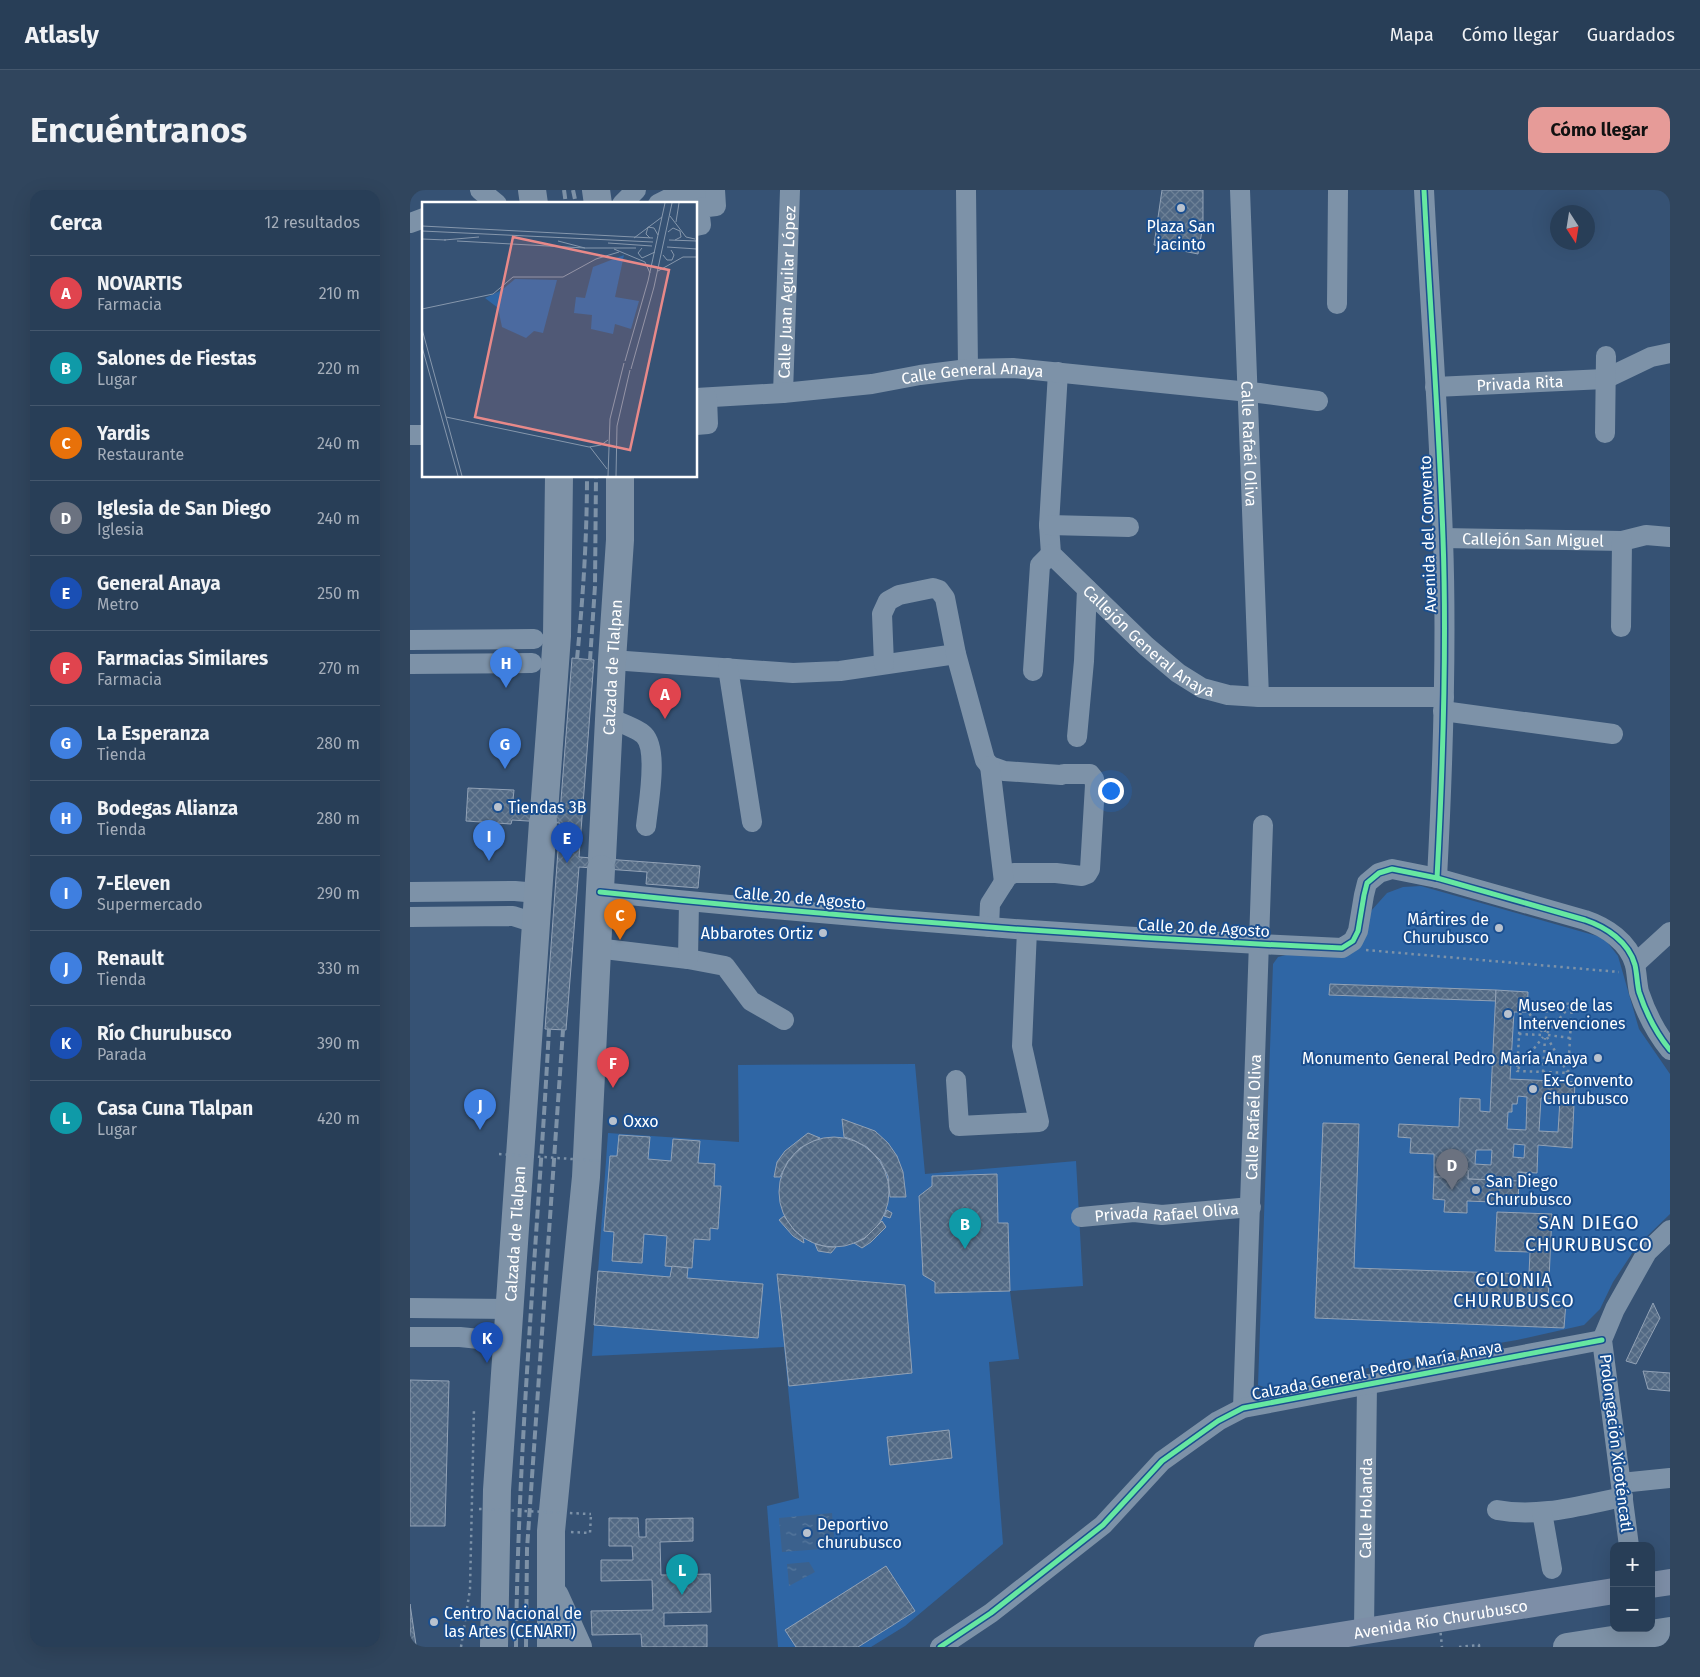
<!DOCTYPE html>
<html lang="es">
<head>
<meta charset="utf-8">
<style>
	:root { --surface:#283e57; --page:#30455d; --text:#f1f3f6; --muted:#a5aeba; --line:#44576d; --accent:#e69b98 }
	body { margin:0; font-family:"Fira Sans",sans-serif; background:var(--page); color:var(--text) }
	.controls { position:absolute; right:15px; bottom:15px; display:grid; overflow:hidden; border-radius:10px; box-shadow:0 5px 20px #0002 }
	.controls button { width:45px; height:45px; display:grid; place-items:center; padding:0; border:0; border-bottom:1px solid var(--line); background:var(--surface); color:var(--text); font:25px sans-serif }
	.compass { position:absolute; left:1140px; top:15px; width:45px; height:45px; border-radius:50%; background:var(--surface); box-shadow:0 5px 20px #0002; rotate:168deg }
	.you { position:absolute; left:700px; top:600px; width:18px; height:18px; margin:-12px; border:4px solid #fff; border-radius:50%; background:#1a73e8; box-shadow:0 0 0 8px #1a73e833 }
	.badge { display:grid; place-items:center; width:32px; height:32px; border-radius:50%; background:var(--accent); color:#fff; font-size:16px; font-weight:700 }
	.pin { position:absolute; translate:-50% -41px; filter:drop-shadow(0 1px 2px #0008) }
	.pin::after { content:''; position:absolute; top:26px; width:18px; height:15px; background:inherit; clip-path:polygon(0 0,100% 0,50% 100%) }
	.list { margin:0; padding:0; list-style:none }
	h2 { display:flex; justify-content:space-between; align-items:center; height:65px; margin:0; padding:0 20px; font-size:21px }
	h2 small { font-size:16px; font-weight:400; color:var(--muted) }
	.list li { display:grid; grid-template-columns:32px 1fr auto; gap:15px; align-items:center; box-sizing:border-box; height:75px; padding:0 20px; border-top:1px solid var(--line) }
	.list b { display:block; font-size:19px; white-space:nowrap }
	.list p { margin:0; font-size:16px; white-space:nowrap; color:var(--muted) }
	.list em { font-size:16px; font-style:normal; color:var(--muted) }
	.map { position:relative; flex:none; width:1260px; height:1457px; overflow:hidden; border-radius:15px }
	header { display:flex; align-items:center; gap:30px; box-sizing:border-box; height:70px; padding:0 25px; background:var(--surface); border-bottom:1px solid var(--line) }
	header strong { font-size:24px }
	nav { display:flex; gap:28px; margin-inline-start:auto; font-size:18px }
	.intro { display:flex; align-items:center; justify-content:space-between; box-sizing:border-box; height:120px; padding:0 30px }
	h1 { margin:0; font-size:35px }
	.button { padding:12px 22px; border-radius:15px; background:var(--accent); color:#111; font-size:18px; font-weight:700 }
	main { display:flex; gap:30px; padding:0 30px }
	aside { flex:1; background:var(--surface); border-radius:15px; box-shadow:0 5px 20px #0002 }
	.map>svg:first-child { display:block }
</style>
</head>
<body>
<header>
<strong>Atlasly</strong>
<nav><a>Mapa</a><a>Cómo llegar</a><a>Guardados</a></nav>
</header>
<div class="intro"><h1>Encuéntranos</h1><a class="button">Cómo llegar</a></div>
<main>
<aside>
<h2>Cerca<small>12 resultados</small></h2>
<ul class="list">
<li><span class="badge" style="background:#e0444e">A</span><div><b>NOVARTIS</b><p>Farmacia</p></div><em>210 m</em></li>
<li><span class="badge" style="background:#0f9aa8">B</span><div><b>Salones de Fiestas</b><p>Lugar</p></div><em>220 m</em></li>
<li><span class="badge" style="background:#e8710a">C</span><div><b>Yardis</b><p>Restaurante</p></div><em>240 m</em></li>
<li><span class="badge" style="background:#6b7280">D</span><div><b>Iglesia de San Diego</b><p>Iglesia</p></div><em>240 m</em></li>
<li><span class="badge" style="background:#1a4fb4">E</span><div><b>General Anaya</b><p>Metro</p></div><em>250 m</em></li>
<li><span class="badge" style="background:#e0444e">F</span><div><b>Farmacias Similares</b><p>Farmacia</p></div><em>270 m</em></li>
<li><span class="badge" style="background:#3f7fe0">G</span><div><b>La Esperanza</b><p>Tienda</p></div><em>280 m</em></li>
<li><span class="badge" style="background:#3f7fe0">H</span><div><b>Bodegas Alianza</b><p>Tienda</p></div><em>280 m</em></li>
<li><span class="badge" style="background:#3f7fe0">I</span><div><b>7-Eleven</b><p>Supermercado</p></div><em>290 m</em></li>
<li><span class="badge" style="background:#3f7fe0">J</span><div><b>Renault</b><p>Tienda</p></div><em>330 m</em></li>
<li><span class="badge" style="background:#1a4fb4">K</span><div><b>Río Churubusco</b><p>Parada</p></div><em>390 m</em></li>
<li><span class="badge" style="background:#0f9aa8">L</span><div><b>Casa Cuna Tlalpan</b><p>Lugar</p></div><em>420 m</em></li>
</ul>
</aside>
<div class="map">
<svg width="1260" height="1457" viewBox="0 0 1260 1457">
	<defs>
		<pattern id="water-ripples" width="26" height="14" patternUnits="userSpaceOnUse" patternTransform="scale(1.25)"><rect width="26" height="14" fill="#3b618d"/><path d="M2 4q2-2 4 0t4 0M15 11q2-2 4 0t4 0" fill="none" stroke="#58799e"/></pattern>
		<pattern id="building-cross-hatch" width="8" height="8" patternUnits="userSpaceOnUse" patternTransform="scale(1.25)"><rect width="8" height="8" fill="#526984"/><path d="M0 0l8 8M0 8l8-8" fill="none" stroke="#6c8096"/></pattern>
	</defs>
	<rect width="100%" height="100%" fill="#365274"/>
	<g fill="#2f66a5">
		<path d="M1011 696 1194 748 1208 766 1229 839 1260 884V1024L1227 1056 1203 1092 1190 1119 1174 1135 1107 1150 990 1170 866 1201 848 1195 863 774 868 767 876 765 926 766 961 721 977 703 993 697Z"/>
		<path d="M505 874 515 984 666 971 673 1096 600 1101 609 1169 579 1172 593 1354 495 1436 461 1457H368L357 1316 389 1308 374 1157 182 1166 198 943 329 952 328 875Z"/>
	</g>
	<g fill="url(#water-ripples)">
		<path d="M422 1323 425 1358 372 1362 369 1328Z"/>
		<path d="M399 1372 405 1382 379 1396 377 1374Z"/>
	</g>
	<g fill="url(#building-cross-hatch)" stroke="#92a2b6" fill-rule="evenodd">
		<path d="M752 0H793V35L788 64 744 55Z"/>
		<path d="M162 468 184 470 169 667 290 676 288 698 236 694 237 682 169 677 156 840 135 839 150 633 102 630 101 634 56 631 58 598 104 600 102 620 150 623Z"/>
		<path d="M920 794 1086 800V811L919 805Z"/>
		<path d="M1086 800 1118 802 1117 822H1104L1100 889 1165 892 1162 958 1128 955 1127 983 1108 982V991L1058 989V980L1035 979V987H1024V964L1000 963 1001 948 988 947 989 934 1049 937 1050 908 1070 909V921L1080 922ZM1108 906 1117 907 1116 940 1097 939 1098 922H1102V914H1107ZM1131 908 1150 909 1148 942 1129 941ZM1104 954 1115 955 1114 968 1103 967ZM1066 960H1082L1081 975 1065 974Z"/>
		<path d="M432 929 465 941 478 953 487 966 493 982 496 1007H480L478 986 470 970 457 957 441 949 434 947Z"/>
		<path d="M913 933 949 934 944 1078 1119 1084 1120 1062 1085 1061 1087 1022 1142 1024 1138 1111 1156 1112 1154 1138 905 1128Z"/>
		<path d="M398 943 410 948 390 958 378 971 370 987H364L367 972 375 961Z"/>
		<path d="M209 945 240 947 238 969 261 971 263 949 290 951 288 973 305 974 304 996H311L308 1039 300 1038V1050L284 1049 282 1078 255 1076 257 1046 234 1044 232 1073 202 1071 204 1042 194 1041 200 966H207Z"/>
		<circle cx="424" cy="1002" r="55"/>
		<path d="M1035 979 1058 980V989L1109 991 1108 1013 1057 1011V1023L1034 1022 1035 1010 1023 1009 1024 987H1035Z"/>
		<path d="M1108 982 1116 983V991H1108Z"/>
		<path d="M587 984 588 1033H598L600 1101 525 1103V1092L513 1085 509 1006 522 996V986Z"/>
		<path d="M477 1020 482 1023 480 1028 474 1026Z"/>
		<path d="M374 1026 384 1040 393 1048 394 1053 383 1046 369 1030Z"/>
		<path d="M472 1031 476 1037 461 1052 452 1058 444 1053 454 1049Z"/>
		<path d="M405 1054 418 1057H426L421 1063 408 1061Z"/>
		<path d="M262 1076 278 1078 277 1088 353 1094 348 1148 184 1135 188 1081 260 1087Z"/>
		<path d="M367 1084 495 1095 502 1183 379 1196Z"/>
		<path d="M1243 1113 1250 1128 1226 1174 1216 1171Z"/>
		<path d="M1233 1181 1260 1183V1201L1238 1199Z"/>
		<path d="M0 1190 39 1191 35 1336H0Z"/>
		<path d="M539 1240 542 1268 480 1275 477 1247Z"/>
		<path d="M199 1328H228L229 1347H236V1329L283 1328V1351L250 1352 251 1385 300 1384 301 1422 254 1423V1436L297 1435V1457H232L231 1444 182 1445 181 1421 243 1420 242 1390 191 1391V1370H223L222 1356H199Z"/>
		<path d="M476 1376 505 1421 448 1457H386L375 1440Z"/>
		<path d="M0 1414 6 1455 0 1456Z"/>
	</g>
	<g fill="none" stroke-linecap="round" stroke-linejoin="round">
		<g stroke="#7d92a8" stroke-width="2.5" stroke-dasharray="2.5 4" stroke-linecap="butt">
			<path d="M956 760 1209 782"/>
			<path d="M1111 811 1162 814 1158 883 1107 881Z"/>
			<path d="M1112 813 1133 843"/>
			<path d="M1135 842 1137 813"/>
			<path d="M1137 843 1161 815"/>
			<path d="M1109 844 1132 845"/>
			<path d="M1138 845 1160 848"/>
			<path d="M1137 847 1157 882"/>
			<path d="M1108 879 1133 847"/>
			<path d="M1133 882 1135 848"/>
			<path d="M161 1342 180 1343 181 1324"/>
			<path d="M51 1457 60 1399 64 1218"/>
			<path d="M1049 1457 1069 1455V1457"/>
		</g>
		<g stroke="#7d92a8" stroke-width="20">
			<path d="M70 0 87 14"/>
			<path d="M556 0 558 179"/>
			<path id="s1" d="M830 0 849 507"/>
			<path d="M1014 0C1020 116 1029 232 1033 348 1037 461 1033 575 1027 688"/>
			<path d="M212 14 226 0"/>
			<path d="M248 14 258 9 293 0"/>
			<path d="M0 33 14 28"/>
			<path d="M286 36 291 35 289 18 306 16 305 0"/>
			<path d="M927 114 928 0"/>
			<path id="s2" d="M648 182 639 335 641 364 736 456 768 483 792 498 818 505 849 507H1034"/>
			<path id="s3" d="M1025 197 1195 189 1241 167 1260 163"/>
			<path id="s4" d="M373 203 380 0"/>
			<path id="s5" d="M286 208 373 203 462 194 510 185 558 179 603 178 849 203 908 211"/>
			<path d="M286 235 298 234 297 208"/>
			<path d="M1195 243 1196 166"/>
			<path d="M0 245H14"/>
			<path d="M639 335 719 337"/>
			<path id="s6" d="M1033 348 1212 351 1236 345 1260 347"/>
			<path d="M1211 437 1212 351"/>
			<path d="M0 450 124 449"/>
			<path d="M202 470 383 483 430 481 546 464"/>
			<path d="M0 474 122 473"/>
			<path d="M474 474 472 424 478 411 489 405 523 398 529 400 535 408 546 464 575 570 580 576 594 581 651 585 654 584H680L684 589 685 595 680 679 677 684 672 686 646 683H604L598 686 594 692 580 714 579 737"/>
			<path d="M318 478 342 632"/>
			<path d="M623 481 630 375 641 364"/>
			<path d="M1033 521 1203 544"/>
			<path d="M199 528C208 532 227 538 234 545 249 560 238 615 236 636"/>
			<path d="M667 547 674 471 677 399"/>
			<path d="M580 576 594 692"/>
			<path d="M0 702 105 701 127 703"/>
			<path d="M190 702C436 728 684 747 932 758L943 751 948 741 954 705 957 693 969 683 982 679 1027 688 1175 730C1196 737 1219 752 1225 775 1227 784 1227 793 1229 802 1236 823 1246 843 1260 860"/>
			<path d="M0 727 103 726 125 733"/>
			<path d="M186 758 278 769 315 776 341 811 374 830"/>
			<path d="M278 769 279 712"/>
			<path d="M1225 774 1260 742"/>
			<path d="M546 890 549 936 629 932 612 856 617 740"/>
			<path id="s7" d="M671 1027 724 1022 752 1025 841 1017"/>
			<path d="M0 1118 100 1119"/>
			<path d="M0 1147H50L98 1152"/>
			<path id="s8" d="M833 1218C841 1024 845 829 853 635"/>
			<path d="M1211 1293 1260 1288"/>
			<path d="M1087 1320C1129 1328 1172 1315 1213 1307"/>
			<path d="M1132 1322 1142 1379"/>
			<path d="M1219 1356 1192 1150 1205 1119 1237 1062 1260 1040"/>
			<path id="s9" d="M954 1440 957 1194"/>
			<path d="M530 1457 581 1423 693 1335 752 1271 808 1231 833 1218 1192 1150"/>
		</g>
		<g stroke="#7d8ea7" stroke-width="26">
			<path d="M1241 1395 1260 1392"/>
			<path id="s10" d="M857 1457 1204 1401"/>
		</g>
		<g stroke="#7e92a7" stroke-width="28">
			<path d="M122 0 124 14"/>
			<path d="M186 0 188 14"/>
			<path d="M134 622 147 446 149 286"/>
			<path id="s11" d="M192 668 202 470 210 350V286"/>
			<path d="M145 1406 168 1457"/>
			<path id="s12" d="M84 1457 87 1300 133 632"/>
			<path d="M141 1457V1341L176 987 191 679"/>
			<path d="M1157 1457 1260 1441"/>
		</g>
		<g stroke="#7e92a7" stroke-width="4" stroke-dasharray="9 4" stroke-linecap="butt">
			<path d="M154 0 156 14"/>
			<path d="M163 0 166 14"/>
			<path d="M167 469C173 408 177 347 177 286"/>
			<path d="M180 470 185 396 186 286"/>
			<path d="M106 1457C108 1251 128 1045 139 839"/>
			<path d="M116 1457 117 1359 153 840"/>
		</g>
		<g stroke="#7d92a8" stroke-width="2.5" stroke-dasharray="2.5 4" stroke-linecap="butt">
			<path d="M89 964 191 971"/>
			<path d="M69 1319 181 1324"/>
			<path d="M1028 1417 1032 1457"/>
		</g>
		<g stroke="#1b4f8f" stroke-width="8">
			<g id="cycleway">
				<path d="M1014 0C1020 116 1029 232 1033 348 1037 461 1033 575 1027 688"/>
				<path d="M190 702C436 728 684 747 932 758L943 751 948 741 954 705 957 693 969 683 982 679 1027 688 1175 730C1196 737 1219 752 1225 775 1227 784 1227 793 1229 802 1236 823 1246 843 1260 860"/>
				<path d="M530 1457 581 1423 693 1335 752 1271 808 1231 833 1218 1192 1150"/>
			</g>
		</g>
		<use href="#cycleway" stroke="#66e7a1" stroke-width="5"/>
	</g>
	<g fill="#b9c2ce" stroke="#1b4f8f" stroke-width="2">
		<circle cx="771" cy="18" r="5"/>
		<circle cx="88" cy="617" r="5"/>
		<circle cx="1089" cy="738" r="5"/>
		<circle cx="413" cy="743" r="5"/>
		<circle cx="1098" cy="824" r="5"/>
		<circle cx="1188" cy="868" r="5"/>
		<circle cx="1123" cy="899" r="5"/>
		<circle cx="203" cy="931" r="5"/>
		<circle cx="1066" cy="1000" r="5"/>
		<circle cx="397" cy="1343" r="5"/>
		<circle cx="24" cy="1432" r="5"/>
	</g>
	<g text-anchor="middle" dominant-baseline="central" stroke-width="4" stroke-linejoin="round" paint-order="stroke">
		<g font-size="16" fill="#fff" stroke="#1b4f8f" text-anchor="start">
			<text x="771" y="36" text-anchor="middle">Plaza San<tspan x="771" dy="18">jacinto</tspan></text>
			<text x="98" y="617">Tiendas 3B</text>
			<text x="1079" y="729" text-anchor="end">Mártires de<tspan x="1079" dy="18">Churubusco</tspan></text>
			<text x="403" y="743" text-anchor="end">Abbarotes Ortiz</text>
			<text x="1108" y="815">Museo de las<tspan x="1108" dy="18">Intervenciones</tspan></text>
			<text x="1178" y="868" text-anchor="end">Monumento General Pedro María Anaya</text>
			<text x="1133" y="890">Ex-Convento<tspan x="1133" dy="18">Churubusco</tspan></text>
			<text x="213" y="931">Oxxo</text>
			<text x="1076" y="991">San Diego<tspan x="1076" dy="18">Churubusco</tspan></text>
			<text x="407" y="1334">Deportivo<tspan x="407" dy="18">churubusco</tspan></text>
			<text x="34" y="1423">Centro Nacional de<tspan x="34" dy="18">las Artes (CENART)</tspan></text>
		</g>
		<g font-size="16" fill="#fff" stroke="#1b4f8f">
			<text stroke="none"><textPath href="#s4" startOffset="101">Calle Juan Aguilar López</textPath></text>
			<text stroke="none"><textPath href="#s5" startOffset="278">Calle General Anaya</textPath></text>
			<text stroke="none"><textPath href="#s3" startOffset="85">Privada Rita</textPath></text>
			<text stroke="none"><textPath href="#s1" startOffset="254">Calle Rafaél Oliva</textPath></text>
			<text transform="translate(1018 344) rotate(-92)">Avenida del Convento</text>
			<text stroke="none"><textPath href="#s6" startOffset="90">Callejón San Miguel</textPath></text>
			<text stroke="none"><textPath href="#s2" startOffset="314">Callejón General Anaya</textPath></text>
			<text stroke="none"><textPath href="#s11" startOffset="191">Calzada de Tlalpan</textPath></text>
			<text transform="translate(390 708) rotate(5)">Calle 20 de Agosto</text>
			<text transform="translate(794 738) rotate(3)">Calle 20 de Agosto</text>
			<text stroke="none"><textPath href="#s8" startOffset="291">Calle Rafaél Oliva</textPath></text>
			<text stroke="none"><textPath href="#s7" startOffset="86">Privada Rafael Oliva</textPath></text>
			<text stroke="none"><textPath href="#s12" startOffset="414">Calzada de Tlalpan</textPath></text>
			<text transform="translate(967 1180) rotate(-11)">Calzada General Pedro María Anaya</text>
			<text transform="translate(1206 1253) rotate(83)">Prolongación Xicoténcatl</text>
			<text stroke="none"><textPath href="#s9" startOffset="122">Calle Holanda</textPath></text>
			<text stroke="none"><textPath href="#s10" startOffset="176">Avenida Río Churubusco</textPath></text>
		</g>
		<g font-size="18" letter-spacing="1" fill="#fff" stroke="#1b4f8f">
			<text x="1104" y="1090">COLONIA<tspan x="1104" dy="21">CHURUBUSCO</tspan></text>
		</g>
		<g font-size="19" letter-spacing="1" fill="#fff" stroke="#1b4f8f">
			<text x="1179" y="1032">SAN DIEGO<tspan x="1179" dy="22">CHURUBUSCO</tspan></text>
		</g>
	</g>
	<g transform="translate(12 12)">
		<rect width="275" height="275" fill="#365274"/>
		<path d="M202 53 193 95 217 99 209 127 193 122 191 132 169 127 170 113 152 111 154 95 163 96 171 65ZM93 77 135 78 121 131 112 129 104 136 80 125 76 106 63 96 80 88Z" fill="#2f66a5"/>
		<path fill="none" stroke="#8697ac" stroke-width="1" d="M248 14 264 35 273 37M254 20 257 1M0 24 231 36M0 29 231 40M246 30 251 26 258 29 259 35 253 38M212 36 240 15M228 36 224 32 226 25 232 26 236 33M0 37 24 38M22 38 57 35M247 38 275 39M35 39 163 46H214M136 39 163 46M186 41 230 44M245 45 275 47M220 46 216 51 220 56 233 50M192 47 223 60 228 71M241 53 245 58H250L252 53 249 48M236 69 261 55H275M0 107 71 92 91 75H141L174 57 197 50M0 127 40 274M0 145 36 274M203 159 226 79 243 1M209 167 232 85 250 1M24 215 167 245 179 243 186 238M168 245 185 267M186 274 188 217 202 161M194 274 195 224 208 168"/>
		<path fill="#e88989" fill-opacity="0.15" stroke="#e88989" stroke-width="2.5" d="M91 35 247 68 208 248 53 215Z"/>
		<rect width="275" height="275" fill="none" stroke="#fff" stroke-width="2.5"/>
	</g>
</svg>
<div class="controls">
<button>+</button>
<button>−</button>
</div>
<svg class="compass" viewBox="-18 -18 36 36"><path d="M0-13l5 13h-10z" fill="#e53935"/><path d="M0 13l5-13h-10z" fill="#a5aeba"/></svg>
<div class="you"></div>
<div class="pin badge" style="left:255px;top:529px;background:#e0444e">A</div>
<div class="pin badge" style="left:555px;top:1059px;background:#0f9aa8">B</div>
<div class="pin badge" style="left:210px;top:750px;background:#e8710a">C</div>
<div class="pin badge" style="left:1042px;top:1000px;background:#6b7280">D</div>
<div class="pin badge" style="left:157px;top:673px;background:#1a4fb4">E</div>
<div class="pin badge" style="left:203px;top:898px;background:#e0444e">F</div>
<div class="pin badge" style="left:95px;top:579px;background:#3f7fe0">G</div>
<div class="pin badge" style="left:96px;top:498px;background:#3f7fe0">H</div>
<div class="pin badge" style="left:79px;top:671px;background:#3f7fe0">I</div>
<div class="pin badge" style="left:70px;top:940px;background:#3f7fe0">J</div>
<div class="pin badge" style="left:77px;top:1173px;background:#1a4fb4">K</div>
<div class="pin badge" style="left:272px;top:1405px;background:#0f9aa8">L</div>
</div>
</main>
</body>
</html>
